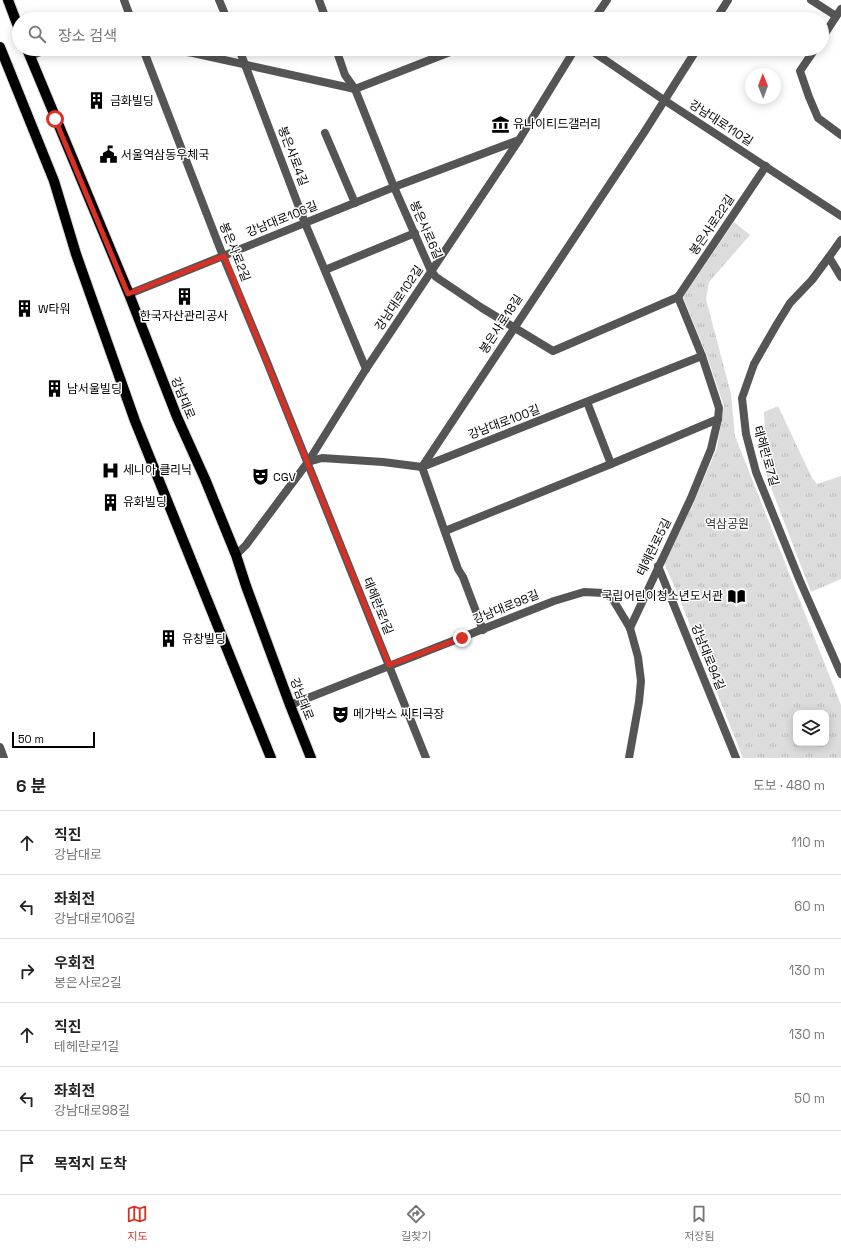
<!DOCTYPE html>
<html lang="ko">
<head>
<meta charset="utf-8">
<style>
  body { margin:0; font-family:"Space Grotesk","Noto Sans KR",sans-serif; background:#f2f2f2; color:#222 }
  .controls { position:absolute; right:12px; bottom:12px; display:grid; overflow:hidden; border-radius:8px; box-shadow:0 2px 10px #0003 }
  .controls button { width:36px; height:36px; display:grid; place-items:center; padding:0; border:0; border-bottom:1px solid #e0e0e0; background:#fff; color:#222; font:20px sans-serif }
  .compass { position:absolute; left:745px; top:68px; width:36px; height:36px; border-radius:50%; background:#fff; box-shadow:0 2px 10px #0003; rotate:359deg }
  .scale { position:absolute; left:12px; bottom:10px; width:83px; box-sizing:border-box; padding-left:4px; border:2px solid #000; border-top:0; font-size:11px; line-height:14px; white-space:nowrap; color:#000; -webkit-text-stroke:3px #fff; paint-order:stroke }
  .stop { position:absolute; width:12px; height:12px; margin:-9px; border:3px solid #d93025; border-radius:50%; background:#fff }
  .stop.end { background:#d93025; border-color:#fff; box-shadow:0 1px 4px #0008 }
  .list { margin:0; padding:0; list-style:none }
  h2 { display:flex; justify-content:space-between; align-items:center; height:52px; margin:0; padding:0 16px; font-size:17px }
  h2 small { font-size:13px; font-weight:400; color:#767676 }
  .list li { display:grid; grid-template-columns:26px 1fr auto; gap:12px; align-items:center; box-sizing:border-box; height:64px; padding:0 16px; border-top:1px solid #e0e0e0 }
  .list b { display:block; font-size:15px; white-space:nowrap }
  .list p { margin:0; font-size:13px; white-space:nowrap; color:#767676 }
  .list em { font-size:13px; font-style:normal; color:#767676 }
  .icon { flex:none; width:22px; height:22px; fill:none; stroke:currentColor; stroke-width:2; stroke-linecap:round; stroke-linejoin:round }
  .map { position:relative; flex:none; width:841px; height:758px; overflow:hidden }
  .search { position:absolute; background:#fff; box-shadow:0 2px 10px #0003; left:12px; right:12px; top:12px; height:44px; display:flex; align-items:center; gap:10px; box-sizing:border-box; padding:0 14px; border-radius:22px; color:#767676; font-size:15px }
  .sheet { height:436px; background:#fff }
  nav { display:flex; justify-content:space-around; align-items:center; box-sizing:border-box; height:56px; border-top:1px solid #e0e0e0; background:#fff; font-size:11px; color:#767676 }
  nav a { display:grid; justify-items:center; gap:2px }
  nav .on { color:#d93025 }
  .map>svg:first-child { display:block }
  .park { fill:url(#park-tufts); fill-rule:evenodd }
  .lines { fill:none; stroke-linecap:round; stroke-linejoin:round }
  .primary-casing { stroke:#dbdbdb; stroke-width:12 }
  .minor { stroke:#555; stroke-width:8 }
  .primary { stroke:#000; stroke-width:10 }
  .route { stroke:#d93025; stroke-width:5 }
  .labels { text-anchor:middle; stroke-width:3; stroke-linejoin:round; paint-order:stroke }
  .poi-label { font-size:12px; fill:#000; stroke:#fff; text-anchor:start }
  .street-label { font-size:12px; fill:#000; stroke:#fff }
  .park-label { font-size:12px; fill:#333; stroke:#fff }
</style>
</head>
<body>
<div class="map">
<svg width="841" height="758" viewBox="0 0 841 758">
  <defs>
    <pattern id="park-tufts" width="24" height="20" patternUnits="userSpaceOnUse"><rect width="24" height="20" fill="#dcdcdc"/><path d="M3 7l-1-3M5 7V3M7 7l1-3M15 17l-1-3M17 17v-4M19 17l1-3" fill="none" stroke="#bbb"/></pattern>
  </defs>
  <rect width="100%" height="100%" fill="#fff"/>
  <!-- park -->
  <g class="park">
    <path d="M 734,222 L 750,235 L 709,282 L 706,299 L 731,394 L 735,436 L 841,705 L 841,758 L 743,758 L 676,590 L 664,563 L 694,502 L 717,448 L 724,406 L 707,356 L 683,297 ZM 796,713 L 826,713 L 826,743 L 796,743 Z"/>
    <polygon points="778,406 812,478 817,484 841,476 841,579 811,592 767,477 764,412"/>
  </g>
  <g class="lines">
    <defs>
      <g id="primary">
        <polyline points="8,0 19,29"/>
        <polyline points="0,47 54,181 76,254 135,421 271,758"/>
        <polyline points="27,49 129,294 177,417 205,479 236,555 246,586 290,705 311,758"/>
      </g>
    </defs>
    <!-- primary casing -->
    <use href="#primary" class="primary-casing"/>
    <!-- minor -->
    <g class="minor">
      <polyline points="124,0 131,19"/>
      <polyline points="219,0 227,19"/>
      <polyline points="319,0 326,19"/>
      <polyline points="811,0 836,16"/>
      <polyline points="534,19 538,18 541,19"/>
      <polyline points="594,19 607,0"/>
      <polyline points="716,19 728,0"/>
      <polyline points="822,38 841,9"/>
      <polyline points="143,49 223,256 265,357 426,758"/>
      <polyline points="168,49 193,53 355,89 458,49"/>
      <polyline points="239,49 305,223 366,369"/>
      <polyline points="336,49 345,75 355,89 394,187 431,271 436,277 482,308 553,351 678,297"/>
      <polyline points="589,49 664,100 841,216"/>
      <polyline points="815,49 800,71 809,97 818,118 841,135"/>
      <polyline points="30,56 48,49"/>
      <polyline points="325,133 355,203"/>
      <polyline points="841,240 829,257 841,277"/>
      <polyline points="829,257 812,280 790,303 777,324 754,364 742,398 746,434 756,472 800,581 841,674"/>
      <polyline points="325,270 415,233"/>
      <polyline points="129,294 394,187 519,140"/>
      <polyline points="678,297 766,166"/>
      <polyline points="587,402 611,464"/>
      <polyline points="308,462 322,458 383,462 422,467 702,356"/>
      <polyline points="445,531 611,464 718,419"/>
      <polyline points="236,555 246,545 308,462 366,369 519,140 575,49"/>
      <polyline points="658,566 736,758"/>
      <polyline points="630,628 691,498 711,449 718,419 719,408 702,356 678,297"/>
      <polyline points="483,630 463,577 458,569 422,467 645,131 697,49"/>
      <polyline points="290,705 554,601 584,592 604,593 612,598 630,628 638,657 641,681 639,702 629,758"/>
      <polyline points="0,747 4,758"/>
    </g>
    <!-- primary -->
    <use href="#primary" class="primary"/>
  </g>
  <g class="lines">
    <!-- route -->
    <polyline class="route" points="55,119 128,294 224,256 389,665 462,638"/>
  </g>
  <!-- icons -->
  <defs>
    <symbol id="building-bare" viewBox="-9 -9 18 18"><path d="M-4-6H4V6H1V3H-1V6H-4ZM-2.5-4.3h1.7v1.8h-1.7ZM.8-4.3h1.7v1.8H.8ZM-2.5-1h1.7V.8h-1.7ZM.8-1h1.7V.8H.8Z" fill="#000" stroke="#fff" stroke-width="2.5" paint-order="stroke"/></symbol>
    <symbol id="museum-bare" viewBox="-9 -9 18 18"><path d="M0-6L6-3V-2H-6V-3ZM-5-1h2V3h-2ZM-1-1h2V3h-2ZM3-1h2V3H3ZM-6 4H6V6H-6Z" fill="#000" stroke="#fff" stroke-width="2.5" paint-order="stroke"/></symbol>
    <symbol id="civic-bare" viewBox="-9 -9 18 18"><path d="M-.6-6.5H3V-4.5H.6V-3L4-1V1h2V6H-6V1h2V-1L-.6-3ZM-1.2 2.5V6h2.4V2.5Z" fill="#000" stroke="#fff" stroke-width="2.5" paint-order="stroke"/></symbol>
    <symbol id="hospital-bare" viewBox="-9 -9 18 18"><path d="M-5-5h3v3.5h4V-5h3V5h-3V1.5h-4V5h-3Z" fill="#000" stroke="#fff" stroke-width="2.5" paint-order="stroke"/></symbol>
    <symbol id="theatre-bare" viewBox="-9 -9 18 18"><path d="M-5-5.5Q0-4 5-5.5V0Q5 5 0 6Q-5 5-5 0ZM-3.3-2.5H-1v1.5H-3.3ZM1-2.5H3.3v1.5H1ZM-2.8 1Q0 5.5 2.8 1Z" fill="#000" stroke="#fff" stroke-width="2.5" paint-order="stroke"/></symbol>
    <symbol id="library-bare" viewBox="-9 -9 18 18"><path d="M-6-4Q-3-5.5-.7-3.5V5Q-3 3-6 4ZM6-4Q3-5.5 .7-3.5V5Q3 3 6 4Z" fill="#000" stroke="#fff" stroke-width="2.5" paint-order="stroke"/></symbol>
  </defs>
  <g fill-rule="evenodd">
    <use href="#building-bare" x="84" y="88" width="25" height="25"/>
    <use href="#museum-bare" x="488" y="112" width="25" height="25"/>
    <use href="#civic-bare" x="96" y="142" width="25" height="25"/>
    <use href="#building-bare" x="172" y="284" width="25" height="25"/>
    <use href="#building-bare" x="12" y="296" width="25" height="25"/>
    <use href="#building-bare" x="42" y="376" width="25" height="25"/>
    <use href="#hospital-bare" x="98" y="458" width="25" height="25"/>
    <use href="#theatre-bare" x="248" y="464" width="25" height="25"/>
    <use href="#building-bare" x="98" y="490" width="25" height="25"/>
    <use href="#library-bare" x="724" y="584" width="25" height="25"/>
    <use href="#building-bare" x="156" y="626" width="25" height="25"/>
    <use href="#theatre-bare" x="328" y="702" width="25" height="25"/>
  </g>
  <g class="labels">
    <!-- poi labels -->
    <g class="poi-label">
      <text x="110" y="105">금화빌딩</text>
      <text x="513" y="128">유나이티드갤러리</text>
      <text x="121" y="159">서울역삼동우체국</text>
      <text x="38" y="313">W타워</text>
      <text x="184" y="320" text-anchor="middle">한국자산관리공사</text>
      <text x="67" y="393">남서울빌딩</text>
      <text x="123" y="474">세니아 클리닉</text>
      <text x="273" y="481">CGV</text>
      <text x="123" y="506">유화빌딩</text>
      <text x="723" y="600" text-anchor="end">국립어린이청소년도서관</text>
      <text x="182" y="643">유창빌딩</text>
      <text x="353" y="718">메가박스 씨티극장</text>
    </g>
    <!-- street labels -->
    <g class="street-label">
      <text transform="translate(721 123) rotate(33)" y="4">강남대로110길</text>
      <text transform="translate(293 156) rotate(69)" y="4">봉은사로4길</text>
      <text transform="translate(282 219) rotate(-22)" y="4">강남대로106길</text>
      <text transform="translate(712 225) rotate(-56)" y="4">봉은사로22길</text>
      <text transform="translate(426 230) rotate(66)" y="4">봉은사로6길</text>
      <text transform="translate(235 252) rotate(68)" y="4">봉은사로2길</text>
      <text transform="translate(399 298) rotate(-56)" y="4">강남대로102길</text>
      <text transform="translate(501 324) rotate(-57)" y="4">봉은사로18길</text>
      <text transform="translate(183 398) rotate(68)" y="4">강남대로</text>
      <text transform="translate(504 422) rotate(-21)" y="4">강남대로100길</text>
      <text transform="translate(766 456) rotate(74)" y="4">테헤란로7길</text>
      <text transform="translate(654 547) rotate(-64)" y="4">테헤란로5길</text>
      <text transform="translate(378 606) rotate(68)" y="4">테헤란로1길</text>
      <text transform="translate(506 607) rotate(-22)" y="4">강남대로98길</text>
      <text transform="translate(708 657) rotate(68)" y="4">강남대로94길</text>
      <text transform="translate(302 699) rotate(69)" y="4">강남대로</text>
    </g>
    <!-- park labels -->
    <g class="park-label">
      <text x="727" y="528">역삼공원</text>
    </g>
  </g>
</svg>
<div class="controls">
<button><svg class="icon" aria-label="layers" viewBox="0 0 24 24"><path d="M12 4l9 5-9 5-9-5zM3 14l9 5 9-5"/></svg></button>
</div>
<svg class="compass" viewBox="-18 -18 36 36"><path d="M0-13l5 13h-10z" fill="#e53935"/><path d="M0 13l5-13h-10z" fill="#767676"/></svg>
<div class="scale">50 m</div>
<div class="stop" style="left:55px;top:119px"></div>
<div class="stop end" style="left:462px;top:638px"></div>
<div class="search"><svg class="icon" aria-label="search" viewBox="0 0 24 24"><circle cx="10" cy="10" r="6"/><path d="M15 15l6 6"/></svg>장소 검색</div>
</div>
<section class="sheet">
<h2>6 분<small>도보 · 480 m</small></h2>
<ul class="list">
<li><svg class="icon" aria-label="ahead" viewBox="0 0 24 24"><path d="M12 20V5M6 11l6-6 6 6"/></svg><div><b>직진</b><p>강남대로</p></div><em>110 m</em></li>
<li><svg class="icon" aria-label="left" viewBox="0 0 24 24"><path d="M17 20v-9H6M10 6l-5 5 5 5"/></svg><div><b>좌회전</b><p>강남대로106길</p></div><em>60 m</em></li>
<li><svg class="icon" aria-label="right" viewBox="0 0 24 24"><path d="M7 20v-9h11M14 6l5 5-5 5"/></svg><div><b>우회전</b><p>봉은사로2길</p></div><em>130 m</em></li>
<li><svg class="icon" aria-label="ahead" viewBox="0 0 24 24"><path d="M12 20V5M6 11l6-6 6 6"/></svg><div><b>직진</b><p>테헤란로1길</p></div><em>130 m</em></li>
<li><svg class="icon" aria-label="left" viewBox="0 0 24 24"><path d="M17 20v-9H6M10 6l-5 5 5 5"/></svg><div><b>좌회전</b><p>강남대로98길</p></div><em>50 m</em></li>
<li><svg class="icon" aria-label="arrive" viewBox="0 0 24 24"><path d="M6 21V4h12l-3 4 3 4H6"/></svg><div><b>목적지 도착</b></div></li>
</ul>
</section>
<nav>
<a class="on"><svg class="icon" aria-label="map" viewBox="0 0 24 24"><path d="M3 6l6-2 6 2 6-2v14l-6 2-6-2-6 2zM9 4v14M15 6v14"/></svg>지도</a>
<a><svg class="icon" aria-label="directions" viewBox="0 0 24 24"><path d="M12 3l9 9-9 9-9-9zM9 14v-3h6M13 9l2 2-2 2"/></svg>길찾기</a>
<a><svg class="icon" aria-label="saved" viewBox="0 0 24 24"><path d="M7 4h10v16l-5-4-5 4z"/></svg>저장됨</a>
</nav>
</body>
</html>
